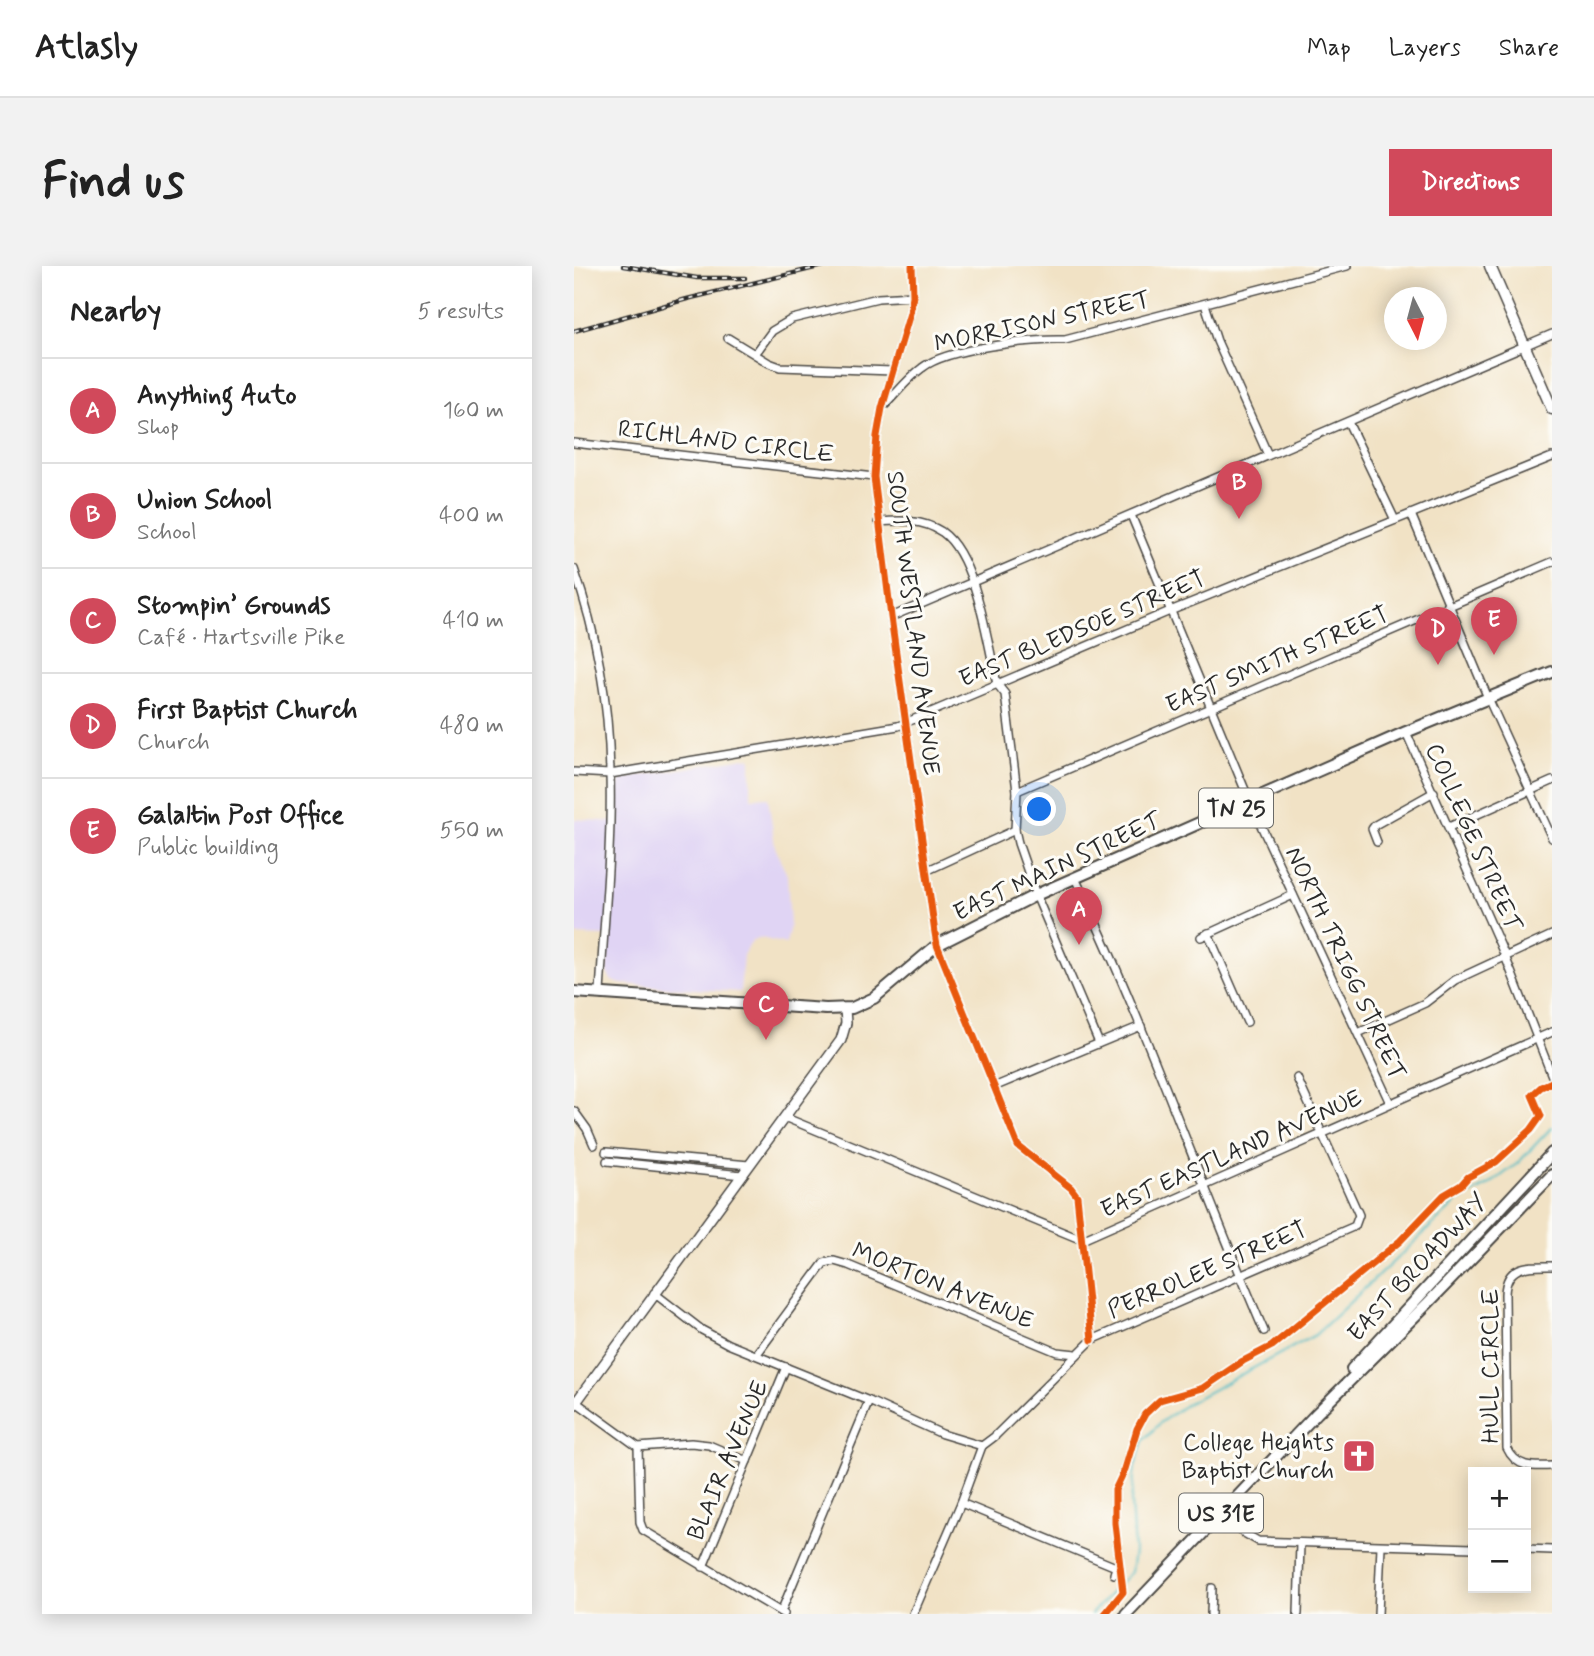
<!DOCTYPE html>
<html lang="en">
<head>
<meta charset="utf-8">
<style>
  body { margin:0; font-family:Mynerve,sans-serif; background:#f2f2f2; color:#222 }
  .controls { position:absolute; right:21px; bottom:21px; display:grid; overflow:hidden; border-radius:0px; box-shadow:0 4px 18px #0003 }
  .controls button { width:63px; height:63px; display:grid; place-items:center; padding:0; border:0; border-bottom:2px solid #e0e0e0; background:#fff; color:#222; font:35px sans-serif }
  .compass { position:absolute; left:810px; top:21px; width:63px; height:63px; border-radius:50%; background:#fff; box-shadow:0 4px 18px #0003; rotate:174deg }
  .you { position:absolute; left:466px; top:544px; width:24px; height:24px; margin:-18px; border:5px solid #fff; border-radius:50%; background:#1a73e8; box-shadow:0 0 0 10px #1a73e833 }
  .badge { display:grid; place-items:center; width:46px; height:46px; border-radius:50%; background:#d1495b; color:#fff; font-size:23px; font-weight:700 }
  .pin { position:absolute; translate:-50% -58px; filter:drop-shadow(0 2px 4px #0008) }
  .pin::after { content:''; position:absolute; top:37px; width:24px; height:21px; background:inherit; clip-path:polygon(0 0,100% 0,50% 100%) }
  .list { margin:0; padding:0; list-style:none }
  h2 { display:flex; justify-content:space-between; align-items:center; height:91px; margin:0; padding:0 28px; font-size:30px }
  h2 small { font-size:23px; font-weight:400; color:#767676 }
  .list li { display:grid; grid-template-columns:46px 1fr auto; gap:21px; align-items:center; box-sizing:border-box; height:105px; padding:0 28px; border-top:2px solid #e0e0e0 }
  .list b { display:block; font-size:26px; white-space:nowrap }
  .list p { margin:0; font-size:23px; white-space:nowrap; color:#767676 }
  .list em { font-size:23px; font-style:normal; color:#767676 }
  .map { position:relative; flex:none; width:978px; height:1348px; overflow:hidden; border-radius:0px }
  header { display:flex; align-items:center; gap:42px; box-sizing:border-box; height:98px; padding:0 35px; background:#fff; border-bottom:2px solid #e0e0e0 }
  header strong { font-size:33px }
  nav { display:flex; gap:38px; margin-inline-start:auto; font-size:24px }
  .intro { display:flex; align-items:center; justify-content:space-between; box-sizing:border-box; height:168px; padding:0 42px }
  h1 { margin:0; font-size:49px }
  .button { padding:18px 32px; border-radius:0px; background:#d1495b; color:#fff; font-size:24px; font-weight:700 }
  main { display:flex; gap:42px; padding:0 42px }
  aside { flex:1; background:#fff; border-radius:0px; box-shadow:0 4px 18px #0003 }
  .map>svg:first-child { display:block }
  .built { fill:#e0d4f4 }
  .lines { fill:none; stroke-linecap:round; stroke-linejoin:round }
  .stream { stroke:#4dbbc4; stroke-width:2 }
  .minor-casing { stroke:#494642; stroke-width:10 }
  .tertiary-casing { stroke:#494642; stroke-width:12 }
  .secondary-casing { stroke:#494642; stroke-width:13 }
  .primary-casing { stroke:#494642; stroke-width:14 }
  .minor { stroke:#fff; stroke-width:7 }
  .tertiary { stroke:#fff; stroke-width:9 }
  .secondary { stroke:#fff; stroke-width:10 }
  .primary { stroke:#fff; stroke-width:10 }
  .rail-casing { stroke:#2b2b2b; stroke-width:4.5 }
  .rail { stroke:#fdfcf7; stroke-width:2; stroke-dasharray:5; stroke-linecap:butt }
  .cycleway-casing { stroke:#fdfcf7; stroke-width:11 }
  .cycleway { stroke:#e8590c; stroke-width:7 }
  .labels { text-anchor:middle; stroke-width:6; stroke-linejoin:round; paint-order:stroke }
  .shield { fill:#fdfcf7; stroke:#6a6a68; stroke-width:2 }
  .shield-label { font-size:23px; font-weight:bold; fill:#2b2b2b }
  .street-label { font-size:24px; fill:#2b2b2b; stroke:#fdfcf7 }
  .poi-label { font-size:24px; fill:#2b2b2b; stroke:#fdfcf7; text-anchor:end }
</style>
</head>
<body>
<header>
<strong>Atlasly</strong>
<nav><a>Map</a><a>Layers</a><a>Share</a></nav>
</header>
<div class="intro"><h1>Find us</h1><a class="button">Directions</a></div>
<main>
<aside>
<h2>Nearby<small>5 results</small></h2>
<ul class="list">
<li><span class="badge">A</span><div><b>Anything Auto</b><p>Shop</p></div><em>160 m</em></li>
<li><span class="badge">B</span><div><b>Union School</b><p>School</p></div><em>400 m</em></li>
<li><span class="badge">C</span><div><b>Stompin’ Grounds</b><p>Café · Hartsville Pike</p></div><em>410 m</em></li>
<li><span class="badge">D</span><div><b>First Baptist Church</b><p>Church</p></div><em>480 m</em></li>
<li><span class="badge">E</span><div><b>Galaltin Post Office</b><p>Public building</p></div><em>550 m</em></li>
</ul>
</aside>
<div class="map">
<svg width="978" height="1348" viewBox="0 0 978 1348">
  <rect width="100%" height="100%" fill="#fdfcf7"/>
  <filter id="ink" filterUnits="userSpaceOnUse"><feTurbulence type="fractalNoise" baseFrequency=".0143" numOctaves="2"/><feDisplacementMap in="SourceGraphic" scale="14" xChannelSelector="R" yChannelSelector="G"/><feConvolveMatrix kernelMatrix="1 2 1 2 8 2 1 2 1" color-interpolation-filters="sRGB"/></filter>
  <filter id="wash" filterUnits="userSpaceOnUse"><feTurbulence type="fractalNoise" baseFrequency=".00686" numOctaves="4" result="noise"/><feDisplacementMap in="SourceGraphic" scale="28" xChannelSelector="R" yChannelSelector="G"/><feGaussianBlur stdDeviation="1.57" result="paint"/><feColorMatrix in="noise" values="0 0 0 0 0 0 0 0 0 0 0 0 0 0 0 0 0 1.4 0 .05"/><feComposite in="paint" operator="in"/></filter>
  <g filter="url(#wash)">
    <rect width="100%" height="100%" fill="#f1e2c5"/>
    <!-- built -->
    <polygon class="built" points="177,491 177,532 194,531 201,581 213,609 216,659 212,678 187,672 178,675 169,689 166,726 47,718 38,715 33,707 35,670 0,669 0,553 43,556 45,516 48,513"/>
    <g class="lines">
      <!-- stream -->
      <polyline class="stream" points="517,1348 557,1306 560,1286 557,1235 561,1201 569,1175 587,1156 614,1137 741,1069 884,935 915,919 944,897 978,861"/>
    </g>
  </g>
  <g filter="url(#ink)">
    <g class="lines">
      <defs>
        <g id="minor">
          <polyline points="338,0 339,30 336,47 308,142 303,170 300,211 317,351 361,667 363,679 444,880 497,922 503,930 518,1074"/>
          <polyline points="631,38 643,75 694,189"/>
          <polyline points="154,72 195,97 206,101 319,105"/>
          <polyline points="181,88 198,65 218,53 304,32 339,30"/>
          <path d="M 310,140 C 322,128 334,112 348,102 C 373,82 458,73 491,74 L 773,0"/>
          <polyline points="774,156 821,254"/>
          <polyline points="0,177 300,211"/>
          <polyline points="837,248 914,432 978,572"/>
          <polyline points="557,249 676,536 816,837"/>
          <path d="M 304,256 C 327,254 348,253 368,266 C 402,290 414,378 423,418 L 431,428 L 443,525 L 441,564 L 444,577 L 462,629 L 525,777"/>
          <path d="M 0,303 C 23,368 35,439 36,508 C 38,581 30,654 26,727"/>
          <polyline points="317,351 978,68"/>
          <polyline points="832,466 931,690 978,810"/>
          <polyline points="0,506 36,508 324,460 596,345 978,191"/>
          <polyline points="443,525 978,296"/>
          <polyline points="875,561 978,515"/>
          <polyline points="803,576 798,563 801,559 860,526"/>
          <polyline points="352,605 441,564"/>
          <path d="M 501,612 C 572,759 625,915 690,1065"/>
          <polyline points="634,667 673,756"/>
          <polyline points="627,671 719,629"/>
          <polyline points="784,767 851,737 881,714 978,669"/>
          <polyline points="422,820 567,760"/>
          <polyline points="0,845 13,863 20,879"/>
          <polyline points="210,851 508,974 978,766"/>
          <polyline points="32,886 175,899"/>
          <polyline points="33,895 168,909"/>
          <path d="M 978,1000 C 954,1000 932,998 931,1028 L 933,1182 C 942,1202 959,1201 978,1200"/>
          <polyline points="80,1027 128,1064 154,1078 295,1135 368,1168 408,1180"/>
          <polyline points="183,1088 250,997 260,995 274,999 483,1086 502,1088"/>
          <polyline points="2,1136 64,1181 66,1256 69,1264 210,1348"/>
          <polyline points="408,1180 420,1171 518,1074 781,960 785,949 723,812"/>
          <polyline points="64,1181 117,1177 135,1179 173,1195"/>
          <polyline points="387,1237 537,1299 542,1301 540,1308"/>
          <polyline points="651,1244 670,1267 684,1275 899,1282"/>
          <polyline points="952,1283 978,1284"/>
          <polyline points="129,1301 212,1101"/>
          <polyline points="207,1346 295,1135"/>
          <polyline points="339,1348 387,1237 408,1180"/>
          <polyline points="637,1348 638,1322"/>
          <polyline points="724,1348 726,1277"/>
          <polyline points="804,1348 807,1280"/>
        </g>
        <polyline id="tertiary" points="0,1139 267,774 272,757 271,743"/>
        <polyline id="secondary" points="916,0 978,143"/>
        <g id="primary">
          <polyline points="0,726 252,743 278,742 300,732 363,679 462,629 832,466 978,406"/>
          <polyline points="778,1103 978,887"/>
          <polyline points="552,1348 743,1147 854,1037 978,909"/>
        </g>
      </defs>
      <!-- minor casing -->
      <use href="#minor" class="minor-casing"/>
      <!-- tertiary casing -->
      <use href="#tertiary" class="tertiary-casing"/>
      <!-- secondary casing -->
      <use href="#secondary" class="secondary-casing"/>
      <!-- primary casing -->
      <use href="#primary" class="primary-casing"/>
      <!-- minor -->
      <use href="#minor" class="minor"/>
      <!-- tertiary -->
      <use href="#tertiary" class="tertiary"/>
      <!-- secondary -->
      <use href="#secondary" class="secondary"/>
      <!-- primary -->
      <use href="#primary" class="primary"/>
      <defs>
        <g id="rail">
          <polyline points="49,0 123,12 171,12"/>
          <polyline points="0,65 113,33 249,0"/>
        </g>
      </defs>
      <!-- rail casing -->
      <use href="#rail" class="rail-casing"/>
      <!-- rail -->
      <use href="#rail" class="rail"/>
      <defs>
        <g id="cycleway">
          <polyline points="338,0 339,30 336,47 308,142 303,170 300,211 317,351 361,667 363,679 444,880 497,922 503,930 518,1074"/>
          <polyline points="531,1348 549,1326 541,1257 541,1224 551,1203 563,1163 571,1148 586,1134 629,1122 669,1095 698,1080 826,975 870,929 887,919 894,911 922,896 957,864 967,850 958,829 967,821 978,816"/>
        </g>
      </defs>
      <!-- cycleway casing -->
      <use href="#cycleway" class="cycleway-casing"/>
      <!-- cycleway -->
      <use href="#cycleway" class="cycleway"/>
    </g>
  </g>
  <!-- icons -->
  <defs>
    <symbol id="church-square" viewBox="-11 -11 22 22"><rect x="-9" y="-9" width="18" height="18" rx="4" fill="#d1495b" stroke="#fdfcf7"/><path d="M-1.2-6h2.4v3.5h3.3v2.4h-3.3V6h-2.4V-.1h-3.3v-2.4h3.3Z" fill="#fff"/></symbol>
  </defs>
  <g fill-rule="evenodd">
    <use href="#church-square" x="766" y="1171" width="38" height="38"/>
  </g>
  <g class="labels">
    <!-- shield labels -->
    <g class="shield">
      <rect x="625" y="522.5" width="74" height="39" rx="5"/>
      <rect x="605" y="1227.5" width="84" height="39" rx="5"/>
    </g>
    <g class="shield-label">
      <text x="662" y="550">TN 25</text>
      <text x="647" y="1255">US 31E</text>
    </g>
    <!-- street labels -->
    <g class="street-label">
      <text transform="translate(468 55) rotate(-12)" y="8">MORRISON STREET</text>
      <text transform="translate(152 175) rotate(7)" y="8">RICHLAND CIRCLE</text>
      <text transform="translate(340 357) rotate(83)" y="8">SOUTH WESTLAND AVENUE</text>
      <text transform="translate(508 362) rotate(-23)" y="8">EAST BLEDSOE STREET</text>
      <text transform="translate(703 393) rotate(-23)" y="8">EAST SMITH STREET</text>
      <text transform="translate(900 571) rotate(66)" y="8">COLLEGE STREET</text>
      <text transform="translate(483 600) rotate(-25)" y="8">EAST MAIN STREET</text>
      <text transform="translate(772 697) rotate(65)" y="8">NORTH TRIGG STREET</text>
      <text transform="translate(657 887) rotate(-24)" y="8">EAST EASTLAND AVENUE</text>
      <text transform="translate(843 1001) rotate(-47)" y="8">EAST BROADWAY</text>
      <text transform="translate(633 1003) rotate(-23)" y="8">PERROLEE STREET</text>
      <text transform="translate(369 1019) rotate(22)" y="8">MORTON AVENUE</text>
      <text transform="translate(916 1100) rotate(-90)" y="8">HULL CIRCLE</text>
      <text transform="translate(153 1194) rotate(-67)" y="8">BLAIR AVENUE</text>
    </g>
    <!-- poi labels -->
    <g class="poi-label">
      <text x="760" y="1184">College Heights<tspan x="760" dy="28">Baptist Church</tspan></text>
    </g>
  </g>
</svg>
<div class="controls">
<button>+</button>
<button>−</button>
</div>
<svg class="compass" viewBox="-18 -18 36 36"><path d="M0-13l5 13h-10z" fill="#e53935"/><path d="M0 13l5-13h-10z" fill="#767676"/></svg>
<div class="you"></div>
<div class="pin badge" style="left:505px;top:679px">A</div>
<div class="pin badge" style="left:665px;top:253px">B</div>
<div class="pin badge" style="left:192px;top:774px">C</div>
<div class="pin badge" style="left:864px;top:399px">D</div>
<div class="pin badge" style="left:920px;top:389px">E</div>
</div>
</main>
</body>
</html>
